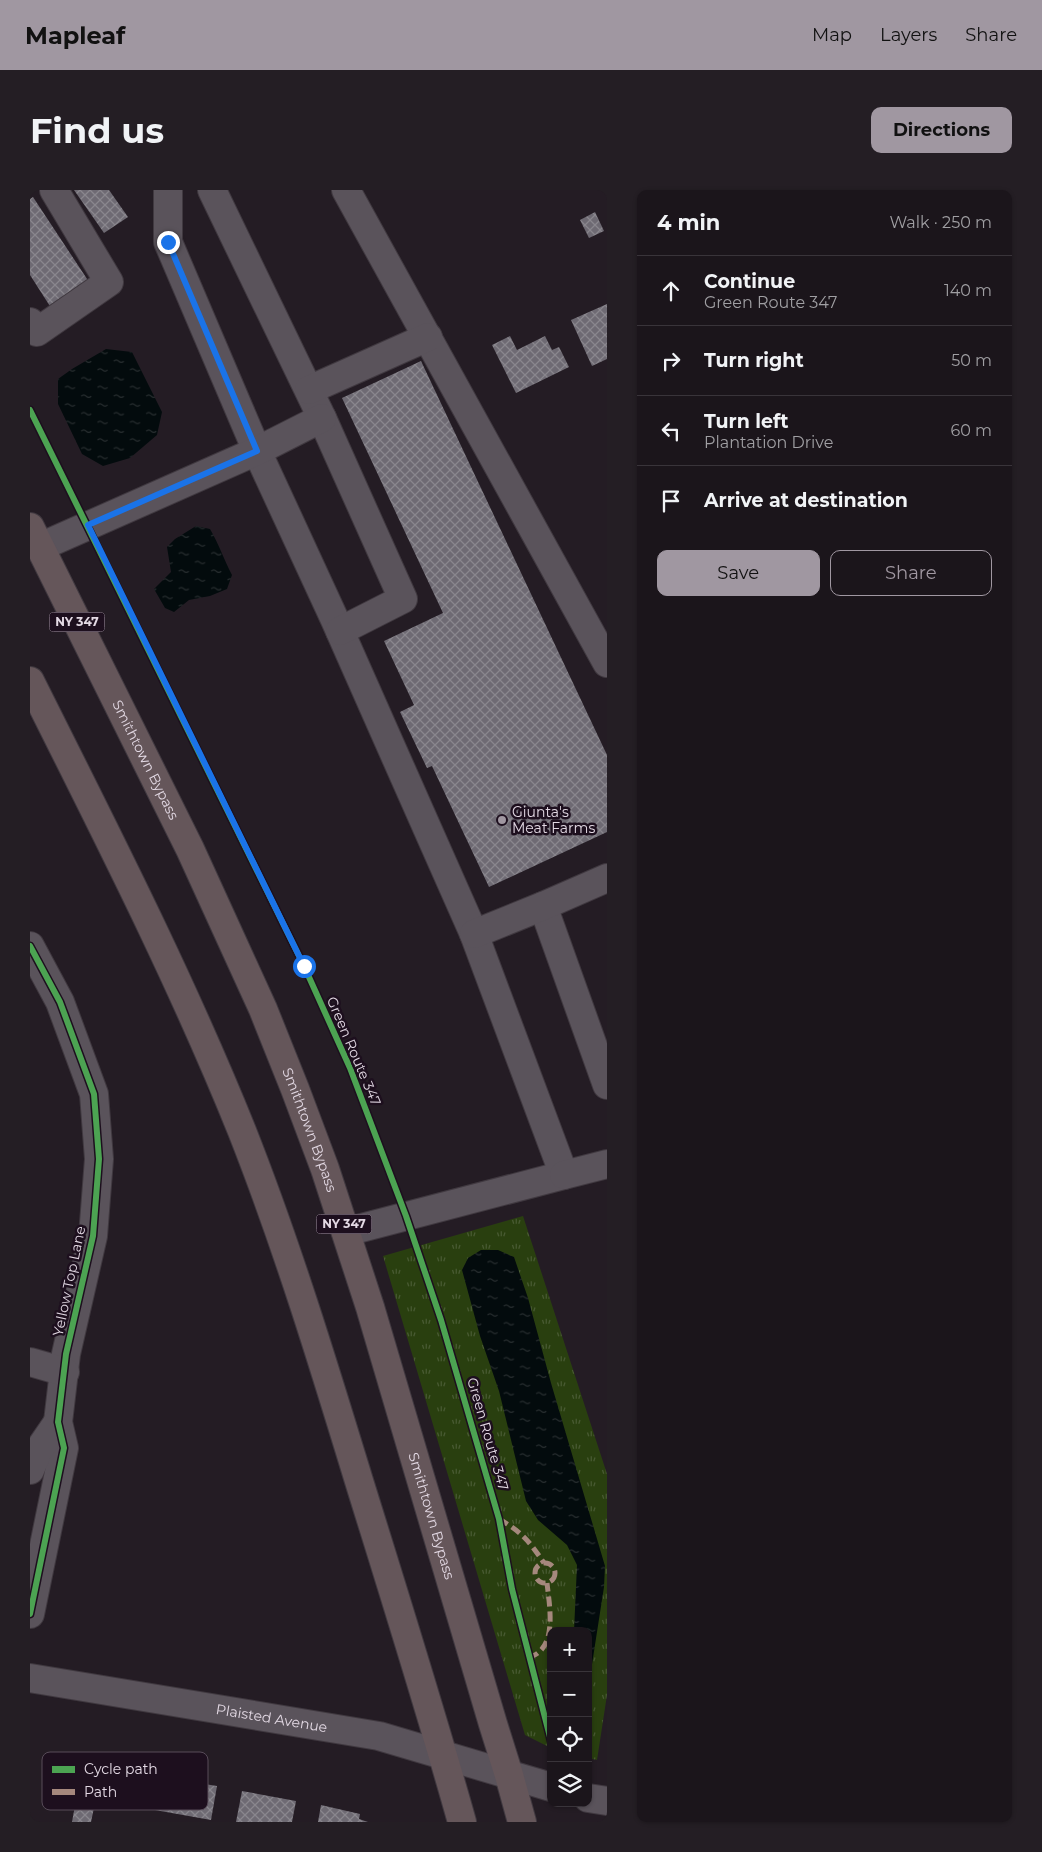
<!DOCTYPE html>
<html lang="en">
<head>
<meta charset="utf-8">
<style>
  body { margin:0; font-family:Montserrat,sans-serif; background:#241e24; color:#f1f3f6 }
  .controls { position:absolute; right:15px; bottom:15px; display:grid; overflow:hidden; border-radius:10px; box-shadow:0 1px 4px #0004 }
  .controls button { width:45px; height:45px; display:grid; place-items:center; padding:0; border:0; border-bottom:1px solid #39343a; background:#1b151b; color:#f1f3f6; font:25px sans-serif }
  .stop { position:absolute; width:15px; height:15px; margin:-11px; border:4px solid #1a73e8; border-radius:50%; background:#fff }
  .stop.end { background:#1a73e8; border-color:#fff; box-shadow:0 1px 5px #0008 }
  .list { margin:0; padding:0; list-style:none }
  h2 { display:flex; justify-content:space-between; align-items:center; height:65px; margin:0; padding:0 20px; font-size:21px }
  h2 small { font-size:16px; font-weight:400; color:#a09fa3 }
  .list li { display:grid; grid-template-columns:32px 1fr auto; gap:15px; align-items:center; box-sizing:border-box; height:70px; padding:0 20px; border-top:1px solid #39343a }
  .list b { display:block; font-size:19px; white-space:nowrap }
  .list p { margin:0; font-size:16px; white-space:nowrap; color:#a09fa3 }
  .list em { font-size:16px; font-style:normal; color:#a09fa3 }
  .actions { display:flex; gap:10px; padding:15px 20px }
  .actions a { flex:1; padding:11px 0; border:1px solid #a097a1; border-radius:10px; text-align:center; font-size:18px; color:#a097a1 }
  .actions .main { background:#a097a1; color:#111 }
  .icon { flex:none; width:28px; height:28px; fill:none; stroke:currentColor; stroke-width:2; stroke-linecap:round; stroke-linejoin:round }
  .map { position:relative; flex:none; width:577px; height:1632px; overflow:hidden; border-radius:10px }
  header { display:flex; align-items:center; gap:30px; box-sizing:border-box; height:70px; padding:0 25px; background:#a097a1; color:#111 }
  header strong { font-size:24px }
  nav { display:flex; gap:28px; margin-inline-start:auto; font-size:18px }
  .intro { display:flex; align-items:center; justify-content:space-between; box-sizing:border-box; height:120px; padding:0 30px }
  h1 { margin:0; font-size:35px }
  .button { padding:12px 22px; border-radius:10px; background:#a097a1; color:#111; font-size:18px; font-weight:700 }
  main { display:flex; gap:30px; padding:0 30px }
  aside { flex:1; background:#1b151b; border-radius:10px; box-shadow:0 1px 4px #0004 }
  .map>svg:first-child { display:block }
  .grass { fill:url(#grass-tufts) }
  .water { fill:url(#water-ripples) }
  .building { fill:url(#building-cross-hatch) }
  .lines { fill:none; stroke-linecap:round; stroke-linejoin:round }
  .minor-casing { stroke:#403940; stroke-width:30 }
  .highway-casing { stroke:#403940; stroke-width:30 }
  .minor { stroke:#5a535b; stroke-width:28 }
  .highway { stroke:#65565a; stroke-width:28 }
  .quiet { stroke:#a5887d; stroke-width:5; stroke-dasharray:10 5; stroke-linecap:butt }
  .cycleway-casing { stroke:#1d0f1e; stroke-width:9 }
  .cycleway { stroke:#4ca352; stroke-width:6 }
  .route { stroke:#1a73e8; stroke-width:6 }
  .poi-dot { fill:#a097a1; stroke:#1d0f1e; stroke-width:2 }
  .labels { text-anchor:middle; stroke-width:5; stroke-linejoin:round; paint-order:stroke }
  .shield { fill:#1d0f1e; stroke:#a89ca9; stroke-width:1 }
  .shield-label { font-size:12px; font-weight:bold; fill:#e3d9e4 }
  .street-label { font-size:14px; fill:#e3d9e4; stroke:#1d0f1e }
  .poi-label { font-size:14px; fill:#e3d9e4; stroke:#1d0f1e; text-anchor:start }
  .key { fill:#1d0f1e; stroke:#584c59; stroke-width:1 }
  .key-label { font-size:14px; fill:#e3d9e4 }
</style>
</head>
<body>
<header>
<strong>Mapleaf</strong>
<nav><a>Map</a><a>Layers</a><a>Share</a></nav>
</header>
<div class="intro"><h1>Find us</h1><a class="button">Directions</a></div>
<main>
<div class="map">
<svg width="577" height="1632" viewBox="0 0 577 1632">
  <defs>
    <pattern id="grass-tufts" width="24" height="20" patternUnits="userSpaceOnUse" patternTransform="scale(1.25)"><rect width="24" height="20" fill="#293f0f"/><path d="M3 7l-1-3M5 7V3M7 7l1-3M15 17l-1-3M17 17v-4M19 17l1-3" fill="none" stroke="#485a32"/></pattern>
    <pattern id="water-ripples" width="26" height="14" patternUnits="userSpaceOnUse" patternTransform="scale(1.25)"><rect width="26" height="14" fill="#030b0d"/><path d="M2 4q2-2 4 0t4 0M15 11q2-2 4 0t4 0" fill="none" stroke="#282e30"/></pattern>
    <pattern id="building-cross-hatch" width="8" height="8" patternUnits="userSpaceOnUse" patternTransform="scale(1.25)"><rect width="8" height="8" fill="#6e6a73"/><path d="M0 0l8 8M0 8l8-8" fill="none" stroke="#89868d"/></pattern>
  </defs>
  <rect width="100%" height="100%" fill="#241c24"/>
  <!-- grass -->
  <polygon class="grass" points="493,1026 577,1284 577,1505 567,1570 558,1568 558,1441 521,1441 521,1558 495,1545 353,1066"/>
  <!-- water -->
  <g class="water">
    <polygon points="76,159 102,162 132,222 127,245 100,268 73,276 52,264 28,214 28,189 42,179"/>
    <path d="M 166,336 L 180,339 C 189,354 194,370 202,385 L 197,399 L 180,406 L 159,410 L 144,422 L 135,418 L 124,399 L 141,382 L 137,357 L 145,349 Z"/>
    <polygon points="451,1060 468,1060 484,1067 498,1108 521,1193 575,1376 574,1397 558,1500 558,1441 544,1441 547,1375 537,1355 508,1330 496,1311 469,1201 450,1146 432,1080 438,1068"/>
  </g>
  <!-- building -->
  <g class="building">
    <polygon points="44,0 79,0 98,27 74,43"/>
    <polygon points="3,7 63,98 25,124 0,85 0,9"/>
    <polygon points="565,22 574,41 559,48 550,30"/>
    <polygon points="577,114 577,169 562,176 541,130"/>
    <polygon points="480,146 487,160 515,146 522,160 529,157 539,177 486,203 462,155"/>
    <polygon points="391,171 577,565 577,642 459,697 402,576 397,578 370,522 384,515 354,451 413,423 312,208"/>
    <polygon points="40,1574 63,1578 64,1574 87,1578 79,1616 65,1613 61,1632 42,1632 46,1610 33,1608"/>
    <polygon points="131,1587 187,1596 181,1630 125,1620"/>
    <polygon points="212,1601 266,1611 262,1632 206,1632"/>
    <polygon points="291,1615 330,1624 329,1629 338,1632 288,1632"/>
  </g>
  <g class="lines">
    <defs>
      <g id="minor">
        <polyline points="138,0 138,52 227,261 305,430 444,744 534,985 316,1042"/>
        <polyline points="182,0 292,228 373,409 310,441"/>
        <polyline points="316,0 577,473"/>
        <polyline points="0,132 7,142 79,92 24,0"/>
        <polyline points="279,200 398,147"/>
        <polyline points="10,357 227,261 292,228"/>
        <polyline points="513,716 577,895"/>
        <polyline points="444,744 513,716 577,688"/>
        <polyline points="0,756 30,812 64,904 69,969 63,1046 36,1164 28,1232 34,1258 0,1424"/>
        <polyline points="534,985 577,974"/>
        <polyline points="0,1172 35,1182"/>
        <polyline points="0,1280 8,1261 28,1232"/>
        <path id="s1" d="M 0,1488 L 349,1546 L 521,1597"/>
        <polyline points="558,1608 577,1611"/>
      </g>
      <g id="highway">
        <path id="s2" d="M 0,337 L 160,659 L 233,819 L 265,899 L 295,979 L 340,1117 L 463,1534 L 479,1585 L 492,1632"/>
        <path d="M 0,491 C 74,639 150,787 212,941 C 257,1055 293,1173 329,1291 C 364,1404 400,1518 432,1632"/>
      </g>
    </defs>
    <!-- minor casing -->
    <use href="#minor" class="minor-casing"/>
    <!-- highway casing -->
    <use href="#highway" class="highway-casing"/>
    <!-- minor -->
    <use href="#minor" class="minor"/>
    <!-- highway -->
    <use href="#highway" class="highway"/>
    <!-- quiet -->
    <g class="quiet">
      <path d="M 469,1329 C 493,1343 499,1351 514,1373"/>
      <circle cx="515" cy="1383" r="10"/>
      <path d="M 499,1468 C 502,1466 506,1465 509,1462 C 526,1448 519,1412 517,1393"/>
    </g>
    <defs>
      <g id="cycleway">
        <polyline points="0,220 274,776 320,878 376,1026 411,1130 469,1329 482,1399 521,1551"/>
        <polyline points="0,756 30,812 64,904 69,969 63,1046 36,1164 28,1232 34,1258 0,1424"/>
      </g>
    </defs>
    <!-- cycleway casing -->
    <use href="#cycleway" class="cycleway-casing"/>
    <!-- cycleway -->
    <use href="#cycleway" class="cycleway"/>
  </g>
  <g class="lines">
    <!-- route -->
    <polyline class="route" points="138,52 227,261 58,335 274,776"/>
  </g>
  <!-- markers -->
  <circle class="poi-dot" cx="472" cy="630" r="5"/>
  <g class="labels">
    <!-- shield labels -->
    <g class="shield">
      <rect x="19.5" y="422.5" width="55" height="19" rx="4"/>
      <rect x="286.5" y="1024.5" width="55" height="19" rx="4"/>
    </g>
    <g class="shield-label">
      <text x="47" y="436">NY 347</text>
      <text x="314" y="1038">NY 347</text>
    </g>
    <!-- street labels -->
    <g class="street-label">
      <text dy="5" stroke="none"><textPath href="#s2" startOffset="260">Smithtown Bypass</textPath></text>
      <text transform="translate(324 861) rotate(67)" y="5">Green Route 347</text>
      <text dy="5" stroke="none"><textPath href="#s2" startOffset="665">Smithtown Bypass</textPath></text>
      <text transform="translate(39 1091) rotate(-78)" y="5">Yellow Top Lane</text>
      <text transform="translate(458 1244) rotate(74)" y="5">Green Route 347</text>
      <text dy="5" stroke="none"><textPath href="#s2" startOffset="1070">Smithtown Bypass</textPath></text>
      <text dy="5" stroke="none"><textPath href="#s1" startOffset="245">Plaisted Avenue</textPath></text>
    </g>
    <!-- poi labels -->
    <g class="poi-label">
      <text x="482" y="627">Giunta's<tspan x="482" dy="16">Meat Farms</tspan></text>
    </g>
  </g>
  <!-- legend -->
  <rect x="12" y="1562" width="166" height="58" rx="8" class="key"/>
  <rect x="22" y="1576" width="23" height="7" fill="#4ca352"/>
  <rect x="22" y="1599" width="23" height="6" fill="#a5887d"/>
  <g class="key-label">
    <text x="54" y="1584">Cycle path</text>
    <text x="54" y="1607">Path</text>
  </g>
</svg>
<div class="controls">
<button>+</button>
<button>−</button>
<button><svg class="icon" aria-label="locate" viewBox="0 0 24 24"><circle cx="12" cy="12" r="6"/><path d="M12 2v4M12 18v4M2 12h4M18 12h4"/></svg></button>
<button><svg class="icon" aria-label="layers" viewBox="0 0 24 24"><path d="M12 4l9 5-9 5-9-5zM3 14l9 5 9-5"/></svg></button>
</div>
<div class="stop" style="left:274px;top:776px"></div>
<div class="stop end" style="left:138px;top:52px"></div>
</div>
<aside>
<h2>4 min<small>Walk · 250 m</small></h2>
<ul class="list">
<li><svg class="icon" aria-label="ahead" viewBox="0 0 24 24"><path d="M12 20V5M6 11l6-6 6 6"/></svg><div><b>Continue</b><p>Green Route 347</p></div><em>140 m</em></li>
<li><svg class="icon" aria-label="right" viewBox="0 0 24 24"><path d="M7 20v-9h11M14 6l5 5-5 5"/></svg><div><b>Turn right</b></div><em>50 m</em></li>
<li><svg class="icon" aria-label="left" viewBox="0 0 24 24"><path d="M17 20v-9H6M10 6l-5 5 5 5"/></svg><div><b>Turn left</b><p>Plantation Drive</p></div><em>60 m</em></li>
<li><svg class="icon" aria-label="arrive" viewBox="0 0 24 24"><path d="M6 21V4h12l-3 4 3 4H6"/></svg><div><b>Arrive at destination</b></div></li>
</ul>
<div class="actions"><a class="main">Save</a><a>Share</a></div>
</aside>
</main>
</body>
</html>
